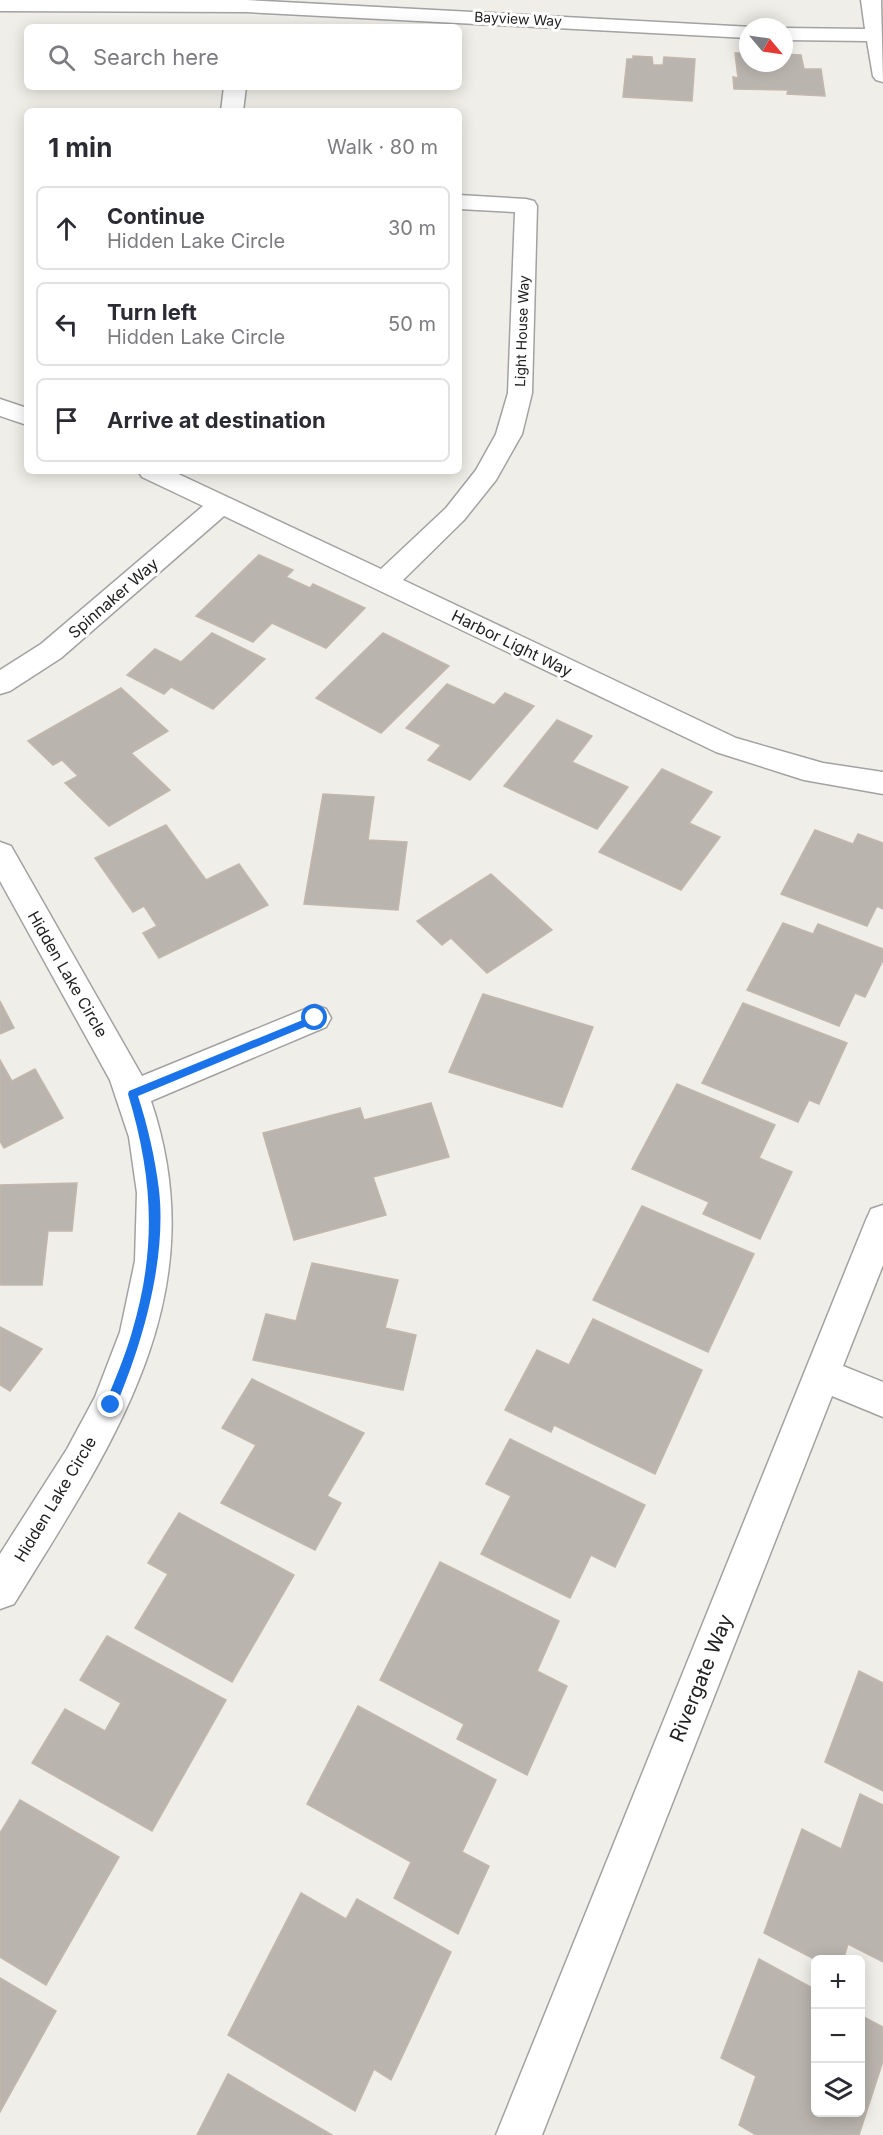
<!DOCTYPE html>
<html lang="en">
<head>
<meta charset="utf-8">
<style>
  body { margin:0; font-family:Inter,sans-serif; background:#f2f2f3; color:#2b2b33 }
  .controls { position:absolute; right:18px; bottom:18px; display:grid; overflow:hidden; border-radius:9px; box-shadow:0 3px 15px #0003 }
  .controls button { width:54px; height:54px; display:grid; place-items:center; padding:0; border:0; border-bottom:2px solid #e1e1e2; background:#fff; color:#2b2b33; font:30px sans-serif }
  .compass { position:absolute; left:739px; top:18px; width:54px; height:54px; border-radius:50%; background:#fff; box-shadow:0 3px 15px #0003; rotate:119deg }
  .stop { position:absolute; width:18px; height:18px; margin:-14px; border:4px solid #1a73e8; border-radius:50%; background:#fff }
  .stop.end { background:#1a73e8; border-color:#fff; box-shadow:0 2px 6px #0008 }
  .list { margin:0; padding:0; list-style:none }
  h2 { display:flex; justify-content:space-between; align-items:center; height:78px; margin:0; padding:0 24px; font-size:26px }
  h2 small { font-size:20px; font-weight:400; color:#7c7c81 }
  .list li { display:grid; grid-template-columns:39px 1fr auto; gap:18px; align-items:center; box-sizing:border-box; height:84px; margin:0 12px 12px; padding:0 12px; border:2px solid #e1e1e2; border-radius:9px }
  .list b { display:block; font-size:22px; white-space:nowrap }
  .list p { margin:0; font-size:20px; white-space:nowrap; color:#7c7c81 }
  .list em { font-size:20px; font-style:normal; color:#7c7c81 }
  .icon { flex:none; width:33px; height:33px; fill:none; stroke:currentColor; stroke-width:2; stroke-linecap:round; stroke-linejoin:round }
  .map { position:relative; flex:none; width:883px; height:2135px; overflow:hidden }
  .search { position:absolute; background:#fff; box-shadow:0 3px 15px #0003; left:24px; top:24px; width:438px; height:66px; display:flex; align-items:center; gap:15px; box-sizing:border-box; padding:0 21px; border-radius:9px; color:#7c7c81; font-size:22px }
  .panel { position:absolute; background:#fff; box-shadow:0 3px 15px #0003; left:24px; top:108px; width:438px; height:366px; border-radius:9px }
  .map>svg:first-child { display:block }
  .building { fill:#bab4ae; stroke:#c1b7ac; stroke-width:1.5 }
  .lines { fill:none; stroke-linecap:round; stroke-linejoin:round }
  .minor-casing { stroke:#a2a2a2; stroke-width:3 }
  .minor { fill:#fff; fill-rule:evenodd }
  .route { fill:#1a73e8 }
  .labels { text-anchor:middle; stroke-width:6; stroke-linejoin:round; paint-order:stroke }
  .far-street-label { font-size:14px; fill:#212121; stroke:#fff }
  .street-label { font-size:16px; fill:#212121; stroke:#fff }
  .near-street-label { font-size:20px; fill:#212121; stroke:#fff }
</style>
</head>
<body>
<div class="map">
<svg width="883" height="2135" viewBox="0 0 883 2135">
  <rect width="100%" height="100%" fill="#f0eee8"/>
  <!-- building -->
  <g class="building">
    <polygon points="735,53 748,53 748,63 784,63 784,54 801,55 804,69 821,69 825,96 787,94 788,90 734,89 733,77 738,78"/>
    <polygon points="633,56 652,57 653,65 663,65 664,57 695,59 692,101 623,97 627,59 633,59"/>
    <polygon points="259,555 293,570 286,577 310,588 313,584 365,608 326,648 272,623 253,642 196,616"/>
    <polygon points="212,633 265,659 213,709 171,687 164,694 127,675 155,649 181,662"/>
    <polygon points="383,633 449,666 381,733 316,698"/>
    <polygon points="447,684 494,705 505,693 534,706 470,780 428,760 441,745 406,728"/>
    <polygon points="121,688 168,731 131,753 170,790 109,826 65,783 78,776 62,760 53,765 28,741"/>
    <polygon points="557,720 592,736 572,762 628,787 597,829 504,786"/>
    <polygon points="662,769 712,792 689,823 720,837 681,890 599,852"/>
    <polygon points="323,794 374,797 368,840 407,842 398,910 304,904"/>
    <polygon points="166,825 206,880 239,864 268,905 159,958 143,933 157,926 144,906 133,912 95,858"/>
    <polygon points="815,830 853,844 858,834 883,843 883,909 877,906 867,926 781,894"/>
    <polygon points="491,874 552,930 487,973 451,938 442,945 417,921"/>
    <polygon points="783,923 813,934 818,924 883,949 883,960 865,997 855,993 839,1026 747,990"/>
    <polygon points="483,994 593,1027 562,1107 449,1072"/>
    <polygon points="0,1001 14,1028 0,1034"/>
    <polygon points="743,1003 847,1043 819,1104 809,1100 798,1122 702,1083"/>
    <polygon points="0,1060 12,1081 35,1069 63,1118 4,1148 0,1141"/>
    <polygon points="677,1084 775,1125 759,1158 792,1172 760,1239 703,1214 709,1202 632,1169"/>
    <polygon points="431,1103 449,1157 373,1177 386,1215 294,1240 263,1133 360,1108 364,1120"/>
    <polygon points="77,1183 72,1231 48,1231 42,1285 0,1285 0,1185"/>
    <polygon points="642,1206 754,1254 708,1352 593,1300"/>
    <polygon points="312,1263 398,1280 385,1328 416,1335 403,1390 253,1360 266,1314 296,1321"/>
    <polygon points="593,1319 702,1370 655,1474 554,1425 551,1432 505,1410 537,1350 569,1365"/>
    <polygon points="0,1327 42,1349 10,1391 0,1385"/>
    <polygon points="252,1379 364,1433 327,1496 341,1503 315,1550 221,1503 256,1445 222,1428"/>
    <polygon points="510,1439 645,1505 615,1567 591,1555 570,1598 481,1554 511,1496 486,1484"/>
    <polygon points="179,1513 294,1575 232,1682 135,1628 168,1574 148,1563"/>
    <polygon points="440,1562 559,1621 537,1671 567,1686 527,1775 457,1739 464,1724 380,1680"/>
    <polygon points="107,1636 226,1700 152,1831 32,1763 65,1709 105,1731 121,1703 80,1680"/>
    <polygon points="859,1671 883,1683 883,1791 825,1762"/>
    <polygon points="358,1706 496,1780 462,1852 489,1866 458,1934 394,1898 411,1862 307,1804"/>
    <polygon points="860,1794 883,1805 883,1962 848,1944 843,1960 816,1960 764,1933 802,1829 841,1849"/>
    <polygon points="20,1800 119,1857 46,1985 0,1957 0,1833"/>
    <polygon points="301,1893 346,1919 357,1899 451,1952 391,2080 374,2069 355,2111 228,2035"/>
    <polygon points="759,1959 816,1990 816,2112 860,2112 860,2015 883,2027 883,2061 859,2135 756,2135 739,2125 756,2076 721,2058"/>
    <polygon points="0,1978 56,2011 0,2112"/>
    <polygon points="228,2074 332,2135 197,2135"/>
  </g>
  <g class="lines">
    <defs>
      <g id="minor">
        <polygon points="0,0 246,0 752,27 748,27 748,38 246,12 0,11"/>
        <polygon points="861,0 881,0 883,82 876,80 873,76 867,41 784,40 784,28 865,29"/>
        <polygon points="224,87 246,87 243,111 221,111"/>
        <polygon points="459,195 526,199 534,201 537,206 532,393 522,434 496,480 464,520 403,580 736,738 823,763 883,772 883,794 804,780 716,752 224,516 61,658 10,691 0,694 0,670 41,644 203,506 142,477 138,471 172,471 381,569 446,508 476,470 496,434 508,393 515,212 459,209"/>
        <polygon points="0,399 27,408 27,425 0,416"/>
        <path d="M 0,842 L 11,846 L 142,1076 L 315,1005 L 326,1009 L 331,1018 L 326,1027 L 151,1101 C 217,1297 112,1445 14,1604 L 0,1609 L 0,1554 L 67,1449 L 95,1397 L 120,1332 L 135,1261 L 137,1193 L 129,1137 L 110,1080 L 0,881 Z"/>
        <polygon points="883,1205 883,1265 843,1366 883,1382 883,1417 832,1396 542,2135 496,2135 866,1220 871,1209"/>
      </g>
    </defs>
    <!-- minor casing -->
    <use href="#minor" class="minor-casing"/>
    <!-- minor -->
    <use href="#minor" class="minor"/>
  </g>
  <!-- route -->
  <path class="route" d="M 315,1015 L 319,1016 L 319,1021 L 138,1096 C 148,1127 155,1158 159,1190 C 167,1259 142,1346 115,1408 L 107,1408 L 105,1405 C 114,1381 125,1357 132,1332 C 157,1248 153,1177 128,1094 L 129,1091 Z"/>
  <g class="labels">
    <!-- far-street labels -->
    <g class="far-street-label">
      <text transform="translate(518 19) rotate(3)" y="5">Bayview Way</text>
      <text transform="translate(522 331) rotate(-88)" y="5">Light House Way</text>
    </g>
    <!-- street labels -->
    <g class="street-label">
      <text transform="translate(113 598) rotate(-41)" y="6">Spinnaker Way</text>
      <text transform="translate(512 643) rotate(26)" y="6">Harbor Light Way</text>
      <text transform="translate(68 974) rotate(60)" y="6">Hidden Lake Circle</text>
      <text transform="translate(55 1499) rotate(-59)" y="6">Hidden Lake Circle</text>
    </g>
    <!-- near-street labels -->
    <g class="near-street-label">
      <text transform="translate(701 1678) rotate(-68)" y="7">Rivergate Way</text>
    </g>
  </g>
</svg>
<div class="controls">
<button>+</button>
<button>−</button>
<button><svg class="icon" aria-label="layers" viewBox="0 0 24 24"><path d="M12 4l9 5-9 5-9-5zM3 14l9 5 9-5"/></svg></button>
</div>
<svg class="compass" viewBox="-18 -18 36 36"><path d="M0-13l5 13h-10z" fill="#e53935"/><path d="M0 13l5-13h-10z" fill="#7c7c81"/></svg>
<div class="stop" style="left:315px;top:1018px"></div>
<div class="stop end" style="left:111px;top:1405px"></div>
<div class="search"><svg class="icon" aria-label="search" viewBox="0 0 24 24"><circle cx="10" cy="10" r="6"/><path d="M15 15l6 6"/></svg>Search here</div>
<section class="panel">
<h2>1 min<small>Walk · 80 m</small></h2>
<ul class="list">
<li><svg class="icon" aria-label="ahead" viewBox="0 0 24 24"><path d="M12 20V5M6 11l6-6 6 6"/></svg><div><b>Continue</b><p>Hidden Lake Circle</p></div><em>30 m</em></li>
<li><svg class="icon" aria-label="left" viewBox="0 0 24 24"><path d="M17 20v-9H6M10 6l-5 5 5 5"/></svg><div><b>Turn left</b><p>Hidden Lake Circle</p></div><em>50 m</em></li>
<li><svg class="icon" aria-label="arrive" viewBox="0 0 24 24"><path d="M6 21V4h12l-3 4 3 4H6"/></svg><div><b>Arrive at destination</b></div></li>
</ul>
</section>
</div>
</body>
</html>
